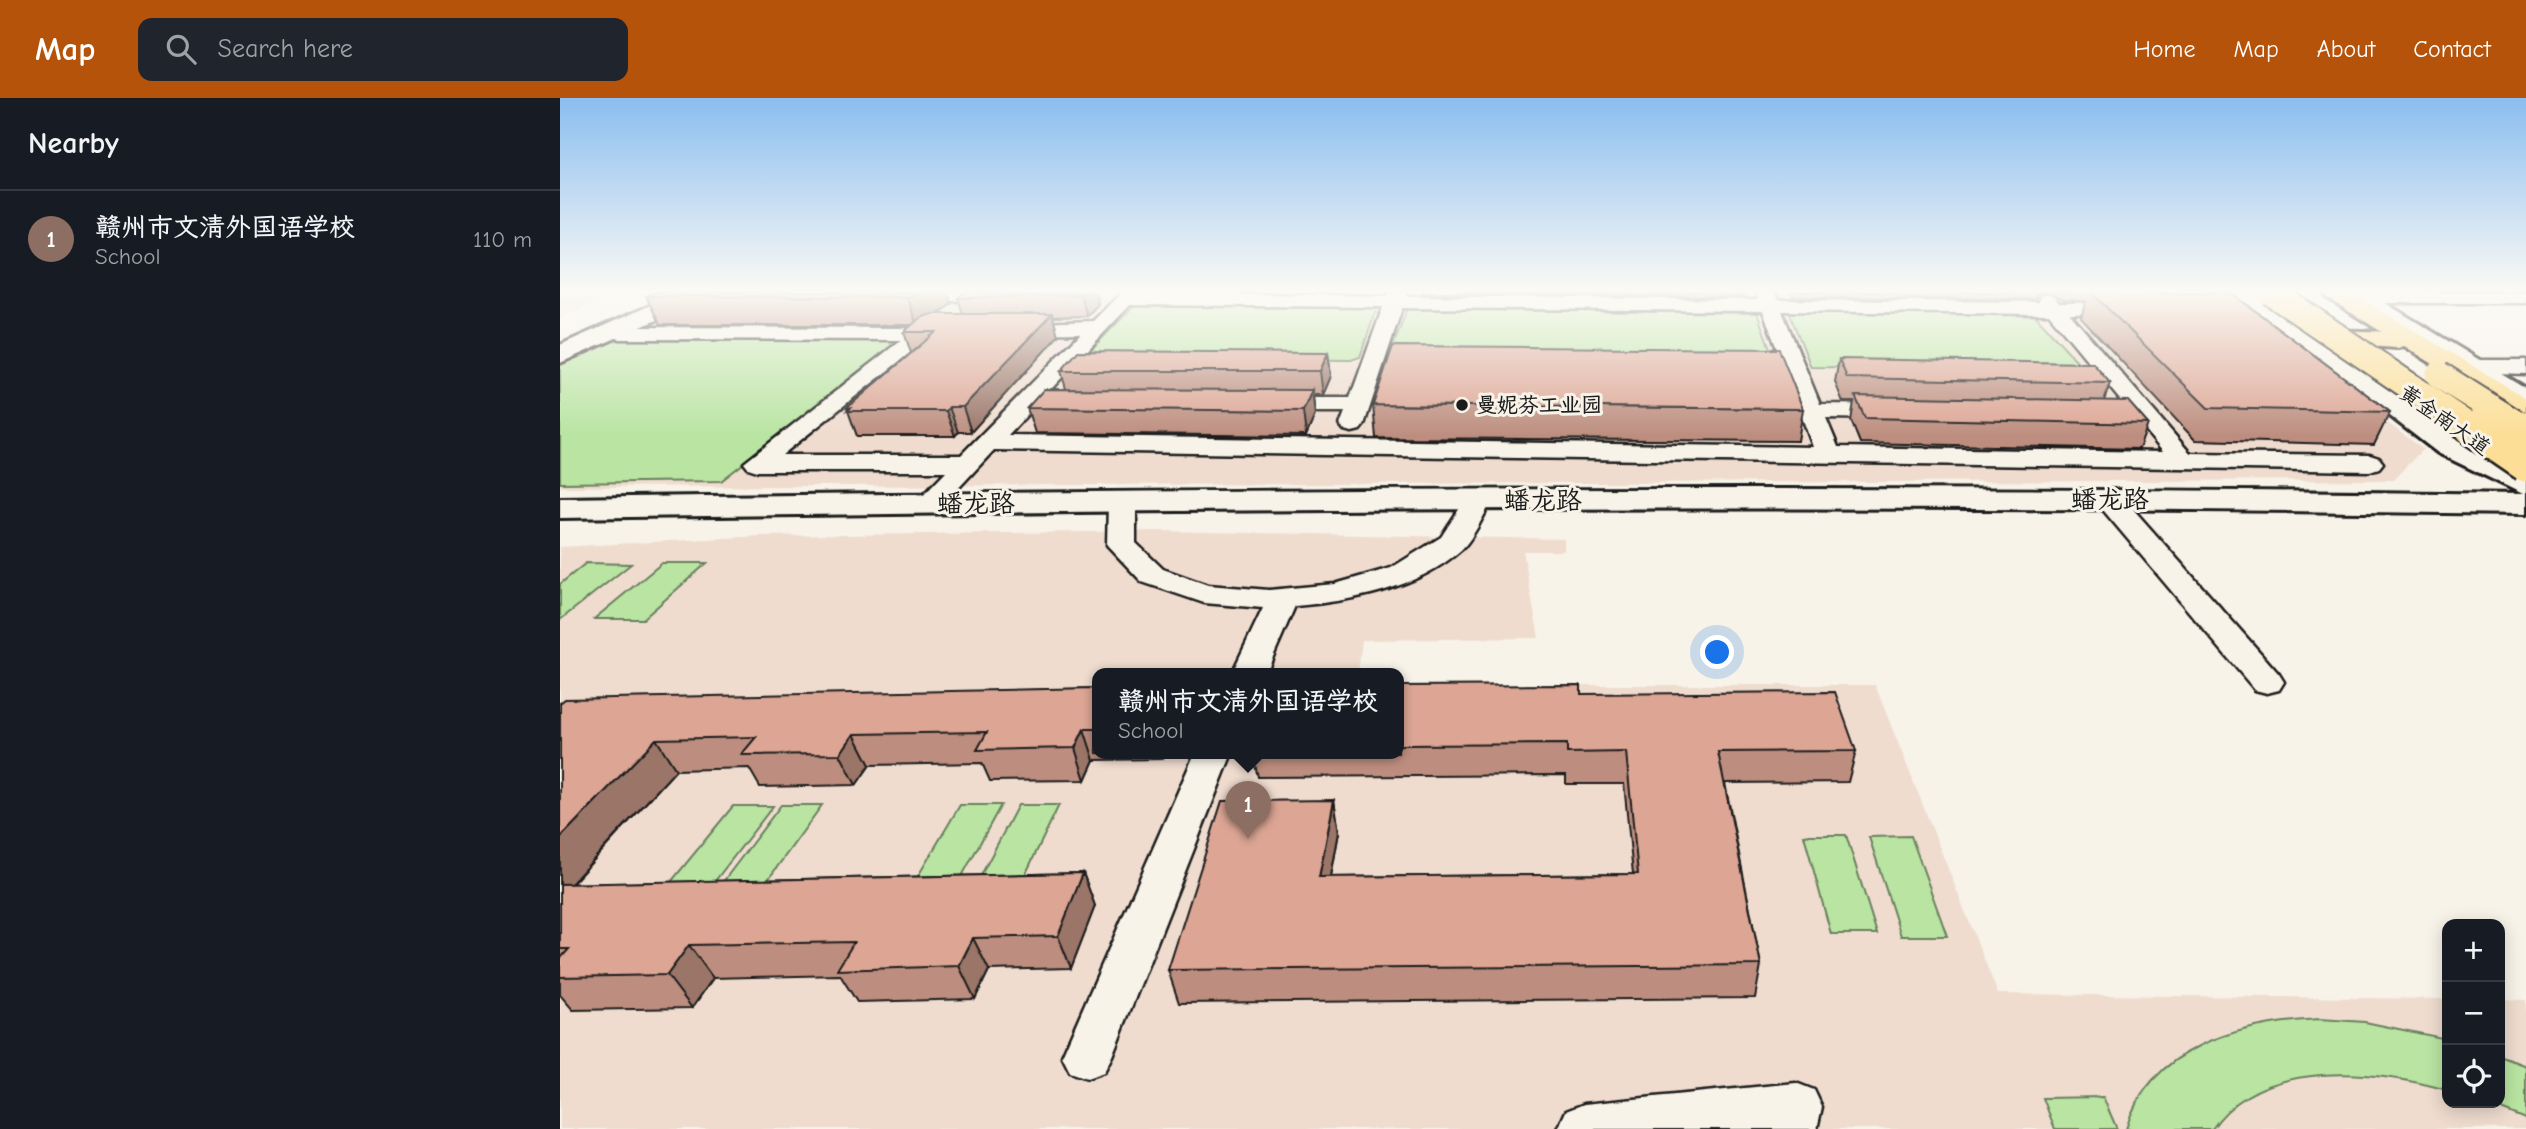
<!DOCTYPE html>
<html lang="en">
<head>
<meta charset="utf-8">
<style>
  body { margin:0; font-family:"Comic Neue","LXGW WenKai TC",sans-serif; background:#20242c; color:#f1f3f6 }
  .controls { position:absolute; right:21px; bottom:21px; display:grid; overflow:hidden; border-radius:14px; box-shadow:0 4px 18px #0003 }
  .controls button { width:63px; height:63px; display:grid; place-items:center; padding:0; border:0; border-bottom:2px solid #363941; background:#171b24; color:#f1f3f6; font:35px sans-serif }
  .you { position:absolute; left:1158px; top:555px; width:24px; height:24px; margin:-18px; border:5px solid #fff; border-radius:50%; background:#1a73e8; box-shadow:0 0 0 10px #1a73e833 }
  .badge { display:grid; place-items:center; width:46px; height:46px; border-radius:50%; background:#b45309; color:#fff; font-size:23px; font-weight:700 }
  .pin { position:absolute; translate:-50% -58px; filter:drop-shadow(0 2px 4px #0008) }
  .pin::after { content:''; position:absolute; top:37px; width:24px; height:21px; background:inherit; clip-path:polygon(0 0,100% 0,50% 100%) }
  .popup { position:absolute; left:532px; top:570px; width:312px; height:91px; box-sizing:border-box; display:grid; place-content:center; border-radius:14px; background:#171b24; filter:drop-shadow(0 2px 5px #0005); font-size:23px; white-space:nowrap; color:#9ea1a6 }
  .popup b { font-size:26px; color:#f1f3f6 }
  .popup::after { content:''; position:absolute; left:50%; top:100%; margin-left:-14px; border:14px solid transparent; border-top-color:#171b24 }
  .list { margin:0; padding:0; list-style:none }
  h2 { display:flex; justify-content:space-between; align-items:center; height:91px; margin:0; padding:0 28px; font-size:30px }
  h2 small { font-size:23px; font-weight:400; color:#9ea1a6 }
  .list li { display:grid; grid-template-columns:46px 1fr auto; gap:21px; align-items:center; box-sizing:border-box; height:98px; padding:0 28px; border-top:2px solid #363941 }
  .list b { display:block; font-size:26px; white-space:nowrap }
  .list p { margin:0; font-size:23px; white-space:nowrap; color:#9ea1a6 }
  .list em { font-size:23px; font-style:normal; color:#9ea1a6 }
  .icon { flex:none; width:38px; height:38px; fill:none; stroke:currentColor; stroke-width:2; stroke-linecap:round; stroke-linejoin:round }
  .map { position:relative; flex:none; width:1966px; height:1031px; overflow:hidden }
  header { display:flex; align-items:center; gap:42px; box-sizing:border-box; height:98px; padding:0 35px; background:#b45309; color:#fff }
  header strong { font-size:33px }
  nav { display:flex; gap:38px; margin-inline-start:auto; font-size:24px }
  .search { width:490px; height:63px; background:#20242c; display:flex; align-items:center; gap:18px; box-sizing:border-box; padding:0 24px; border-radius:14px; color:#9ea1a6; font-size:26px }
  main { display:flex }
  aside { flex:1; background:#171b24 }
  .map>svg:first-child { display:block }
  .built { fill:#efdccf }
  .green { fill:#b9e4a2; stroke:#6a805f; stroke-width:2 }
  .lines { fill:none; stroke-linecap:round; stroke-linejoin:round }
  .minor-casing { stroke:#1c1c1c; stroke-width:5 }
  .tertiary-casing { stroke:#1c1c1c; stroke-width:6 }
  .secondary-casing { stroke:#1c1c1c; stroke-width:6 }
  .primary-casing { stroke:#1c1c1c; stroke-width:6 }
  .trunk-casing { stroke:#1c1c1c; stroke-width:6 }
  .minor { fill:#f7f3e8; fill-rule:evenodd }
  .tertiary { fill:#f7f3e8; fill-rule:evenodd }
  .secondary { fill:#f7f3e8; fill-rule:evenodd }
  .primary { fill:#fcde96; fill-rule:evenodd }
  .trunk { fill:#fcde96; fill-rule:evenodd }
  .trunk-bridge-far1-casing { stroke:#1c1c1c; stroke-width:30; stroke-linecap:butt }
  .trunk-bridge-casing { stroke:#1c1c1c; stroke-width:38; stroke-linecap:butt }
  .trunk-bridge-far1 { stroke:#fcde96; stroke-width:26 }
  .trunk-bridge { stroke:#fcde96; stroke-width:33 }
  .wall { fill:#bd8e7f; stroke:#1c1c1c; stroke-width:2 }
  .shaded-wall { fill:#9a7468; stroke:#1c1c1c; stroke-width:2 }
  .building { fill:#dca594; stroke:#1c1c1c; stroke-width:2 }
  .poi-dot { fill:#1c1c1c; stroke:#f7f3e8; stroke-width:2.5 }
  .labels { text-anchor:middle; stroke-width:6; stroke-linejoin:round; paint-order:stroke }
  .far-poi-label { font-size:21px; font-weight:bold; fill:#1c1c1c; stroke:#f7f3e8; text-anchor:start }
  .far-street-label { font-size:21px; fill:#1c1c1c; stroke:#f7f3e8 }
  .street-label { font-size:26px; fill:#1c1c1c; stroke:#f7f3e8 }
</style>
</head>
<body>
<header>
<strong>Map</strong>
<div class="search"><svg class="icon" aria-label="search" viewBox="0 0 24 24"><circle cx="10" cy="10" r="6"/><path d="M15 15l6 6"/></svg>Search here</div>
<nav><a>Home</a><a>Map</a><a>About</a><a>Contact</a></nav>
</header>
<main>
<aside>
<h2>Nearby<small></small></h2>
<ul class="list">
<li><span class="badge" style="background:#8d6e63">1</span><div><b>赣州市文清外国语学校</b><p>School</p></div><em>110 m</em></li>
</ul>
</aside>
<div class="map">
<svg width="1966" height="1031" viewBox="0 0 1966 1031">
  <rect width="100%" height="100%" fill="#f7f3e8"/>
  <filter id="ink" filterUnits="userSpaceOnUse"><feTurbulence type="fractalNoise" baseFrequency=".0143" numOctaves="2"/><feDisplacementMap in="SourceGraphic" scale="14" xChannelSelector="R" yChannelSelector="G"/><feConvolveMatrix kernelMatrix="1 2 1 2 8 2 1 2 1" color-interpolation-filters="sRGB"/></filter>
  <g filter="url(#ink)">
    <!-- built -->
    <g class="built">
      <polygon points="0,194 63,194 0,220"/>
      <polygon points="145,194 1650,194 1863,351 1833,382 0,389 0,263"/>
      <polygon points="597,433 1004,441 1004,453 963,453 979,540 802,542 798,575 538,575 538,655 838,655 839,587 1315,587 1438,896 1887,901 1887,1005 1940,1005 1940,901 1966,902 1966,1031 0,1031 0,449 201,438"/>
    </g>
    <!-- green -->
    <g class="green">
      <polygon points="575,207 817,209 800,259 791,262 530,260 526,257"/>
      <polygon points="847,211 1197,215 1216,267 828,262"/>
      <polygon points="1229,214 1475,217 1525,272 1251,269"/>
      <polygon points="48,240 342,241 161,383 0,385 0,266"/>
      <polygon points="26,465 71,466 0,522 0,486"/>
      <polygon points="102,465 147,465 83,521 34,521"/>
      <polygon points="221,707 262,707 194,801 150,801"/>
      <polygon points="400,707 441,707 390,800 345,800"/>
      <polygon points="458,707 499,707 454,800 409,800"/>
      <polygon points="173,708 213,708 141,801 97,801"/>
      <polygon points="1244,737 1286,737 1317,836 1271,836"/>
      <polygon points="1351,738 1387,838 1341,838 1309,739"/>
      <path d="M 1760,921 L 1805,924 L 1887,941 L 1887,992 C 1816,972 1701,959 1652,1031 L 1566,1031 C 1590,947 1684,925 1760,921 Z"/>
      <polygon points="1940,958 1966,968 1966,1021 1926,1005 1940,1005"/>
      <polygon points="1543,999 1557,1031 1495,1031 1483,1000"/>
    </g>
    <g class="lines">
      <defs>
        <g id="minor">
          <polygon points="340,194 449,194 451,197 442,203 347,203 340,201 338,197"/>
          <path d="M 562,194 L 827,198 L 829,194 L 847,194 L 846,198 L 1198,202 L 1196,194 L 1214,194 L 1218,202 L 1479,204 L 1480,198 C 1490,196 1493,197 1499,205 L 1564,205 L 1571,207 L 1574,211 L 1571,215 L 1510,216 L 1630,355 L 1810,357 L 1819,360 L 1823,365 L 1819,370 L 1810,373 L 434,352 L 379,411 L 369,413 L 359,411 L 355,405 L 386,373 L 197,373 L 188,370 L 184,365 L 341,242 L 60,241 L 53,239 L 50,235 L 53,231 L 60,229 L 371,230 L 374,234 L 371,238 L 222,357 L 401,357 L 521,235 L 456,236 L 449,234 L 446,230 L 449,226 L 533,223 ZM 570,207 L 823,209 L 790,300 L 711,300 L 703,302 L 699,307 L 703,312 L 711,314 L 785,314 L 780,327 L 784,332 L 792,334 L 800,332 L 804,327 L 842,210 L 1203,213 L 1253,349 L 448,337 ZM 1222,213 L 1489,216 L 1603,354 L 1278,349 L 1266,320 L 1334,321 L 1342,319 L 1346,314 L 1342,309 L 1334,307 L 1260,306 Z"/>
          <polygon points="1798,194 1966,194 1966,205 1800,205 1791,199"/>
          <polygon points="1912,262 1966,262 1966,276 1904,274 1901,269 1904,264"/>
          <polygon points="1548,392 1558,394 1719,576 1724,584 1719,592 1707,595 1695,592 1538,406 1535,400 1538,394"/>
          <path d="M 919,394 L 929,396 L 933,402 C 923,417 914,440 901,452 C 857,491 792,503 735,508 L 706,575 L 672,575 L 703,510 L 644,505 L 582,484 L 547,447 L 548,404 L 552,398 L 562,396 L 572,398 L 576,404 L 576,445 L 603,471 L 648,487 L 709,492 L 775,486 L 831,470 L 881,439 L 909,396 Z"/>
          <polygon points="635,655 672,655 552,958 544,974 527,980 510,974 502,958"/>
          <polygon points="1236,985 1254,992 1262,1009 1257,1031 998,1031 1006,1013 1024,1006"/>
        </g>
        <g id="tertiary">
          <path d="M 1669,194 L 1695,194 L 1900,343 L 1966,375 L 1966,416 C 1311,406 655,411 0,420 L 0,400 C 654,391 1309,387 1963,396 L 1878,355 Z"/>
          <polygon points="1780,194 1807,194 1966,290 1966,310 1956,308 1783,199"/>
        </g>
        <polygon id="secondary" points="121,194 151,194 148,199 0,265 0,247"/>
        <polygon id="primary" points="1766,232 1838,234 1847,237 1851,242 1847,247 1838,250 1757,245 1753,240 1757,235"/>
        <polygon id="trunk" points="1763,194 1790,194 1966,300 1966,321 1956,318 1766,199"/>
      </defs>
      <!-- minor casing -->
      <use href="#minor" class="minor-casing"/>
      <!-- tertiary casing -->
      <use href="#tertiary" class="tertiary-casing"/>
      <!-- secondary casing -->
      <use href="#secondary" class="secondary-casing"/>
      <!-- primary casing -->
      <use href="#primary" class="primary-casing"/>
      <!-- trunk casing -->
      <use href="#trunk" class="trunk-casing"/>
      <!-- minor -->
      <use href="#minor" class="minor"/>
      <!-- tertiary -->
      <use href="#tertiary" class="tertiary"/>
      <!-- secondary -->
      <use href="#secondary" class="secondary"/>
      <!-- primary -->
      <use href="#primary" class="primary"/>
      <!-- trunk -->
      <use href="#trunk" class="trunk"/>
      <defs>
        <g id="trunk-bridge-far1">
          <polyline points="1711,194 1914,332"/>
          <polyline points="1879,277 1966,332"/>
        </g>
        <g id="trunk-bridge">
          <polyline points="1912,330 1966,367"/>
          <polyline points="1963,330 1966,332"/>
        </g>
      </defs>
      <!-- trunk-bridge-far1 casing -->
      <use href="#trunk-bridge-far1" class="trunk-bridge-far1-casing"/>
      <!-- trunk-bridge casing -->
      <use href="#trunk-bridge" class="trunk-bridge-casing"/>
      <!-- trunk-bridge-far1 -->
      <use href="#trunk-bridge-far1" class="trunk-bridge-far1"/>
      <!-- trunk-bridge -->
      <use href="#trunk-bridge" class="trunk-bridge"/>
    </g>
    <!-- wall -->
    <g class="wall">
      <polygon points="388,194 391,206 378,216 403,216 398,200 535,194 538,206 527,218 493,219 498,238 411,334 398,334 395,338 297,338 287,310 351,255 344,234 351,227 100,227 86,198"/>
      <polygon points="862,194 1183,194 1182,199 862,195"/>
      <polygon points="1230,194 1670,194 1830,314 1814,347 1635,342 1521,220 1526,203 1504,202 1487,195 1480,195 1475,201 1233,199"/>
      <polygon points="768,255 771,278 763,297 753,297 755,317 746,338 475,335 467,310 506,291 501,273"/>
      <polygon points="1279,261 1550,285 1544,303 1588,326 1579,351 1300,345 1291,323 1294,304 1283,304 1275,284"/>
      <polygon points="813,307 1243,311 1238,343 816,340"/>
      <polygon points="838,588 1021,596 1296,653 1288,684 1165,685 1201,867 1195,900 619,905 608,872 774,702 779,734 771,779 1073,776 1064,686 1006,686 1006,677 698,679 692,655 838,655"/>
      <polygon points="537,590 537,655 604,655 602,661 534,662 525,682 430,683 422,665 310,667 296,687 200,689 189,670 116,672 12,786 523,775 535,808 511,870 429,872 415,901 297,904 280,877 153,880 132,910 13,912 0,897 0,605"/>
    </g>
    <!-- shaded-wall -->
    <g class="shaded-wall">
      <polygon points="362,194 388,194 391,206 369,224 357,227 347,199"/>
      <polygon points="524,194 535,194 538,206 527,218 521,197"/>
      <polygon points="1477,194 1487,194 1480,195 1475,201"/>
      <polygon points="492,216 498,238 411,334 403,309"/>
      <polygon points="768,255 771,278 763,297 760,273"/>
      <polygon points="752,292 755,317 746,338 743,313"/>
      <polygon points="389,309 398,334 395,338 386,313"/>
      <polygon points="524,631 534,662 525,682 515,650"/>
      <polygon points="294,636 310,667 296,687 280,656"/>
      <polygon points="96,641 116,672 0,798 0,740"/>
      <polygon points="774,702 779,734 765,811 759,779"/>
      <polygon points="523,775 535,808 511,870 498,838"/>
      <polygon points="413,840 429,872 415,901 399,868"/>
      <polygon points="129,847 153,880 132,910 107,877"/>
    </g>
    <!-- building -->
    <g class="building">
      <polygon points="95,194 362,194 347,199 86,198"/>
      <polygon points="405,194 524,194 521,197 398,200"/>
      <polygon points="1531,194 1670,194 1830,314 1648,310"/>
      <polygon points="372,216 492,216 403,309 389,309 386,313 287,313 291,310 287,310 376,234 344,234 360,220"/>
      <polygon points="833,248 1219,251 1243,311 813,307"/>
      <polygon points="518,253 768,255 760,273 501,273"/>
      <polygon points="1279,261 1533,265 1550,285 1287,280"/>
      <polygon points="484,291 752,292 743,313 467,310"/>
      <polygon points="1295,298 1568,303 1588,326 1305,320"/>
      <polygon points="1021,587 1021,596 1275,594 1296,653 1158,654 1201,867 608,872 662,703 774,702 759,779 1078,776 1066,654 1007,655 1007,646 838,647 838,588"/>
      <polygon points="537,590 537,631 524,631 515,650 417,652 427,634 294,636 280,656 181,657 196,639 96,641 0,740 0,605 5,601"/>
      <polygon points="523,775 498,838 413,840 399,868 277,872 294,844 129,847 107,877 0,879 0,861 9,851 0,851 0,786"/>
    </g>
  </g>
  <!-- sky -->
  <linearGradient id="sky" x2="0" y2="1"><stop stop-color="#8bbdef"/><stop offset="0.57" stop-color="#fbfaf5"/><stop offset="1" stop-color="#fbfaf5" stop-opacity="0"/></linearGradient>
  <rect width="1966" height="338" fill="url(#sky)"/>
  <!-- markers -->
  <circle class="poi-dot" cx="902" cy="307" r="7"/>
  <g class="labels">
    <!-- far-poi labels -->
    <g class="far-poi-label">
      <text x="916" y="314">曼妮芬工业园</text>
    </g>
    <!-- far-street labels -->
    <g class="far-street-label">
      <text transform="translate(1885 322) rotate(35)" y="7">黄金南大道</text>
    </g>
    <!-- street labels -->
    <g class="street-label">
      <text x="1550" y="410">蟠龙路</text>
      <text x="983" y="411">蟠龙路</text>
      <text x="416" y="414">蟠龙路</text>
    </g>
  </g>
</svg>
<div class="controls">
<button>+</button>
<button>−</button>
<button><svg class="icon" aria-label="locate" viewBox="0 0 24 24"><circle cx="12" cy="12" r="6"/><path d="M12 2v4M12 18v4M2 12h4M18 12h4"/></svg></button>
</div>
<div class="you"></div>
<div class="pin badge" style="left:688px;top:741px;background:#8d6e63">1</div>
<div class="popup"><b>赣州市文清外国语学校</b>School</div>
</div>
</main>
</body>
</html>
